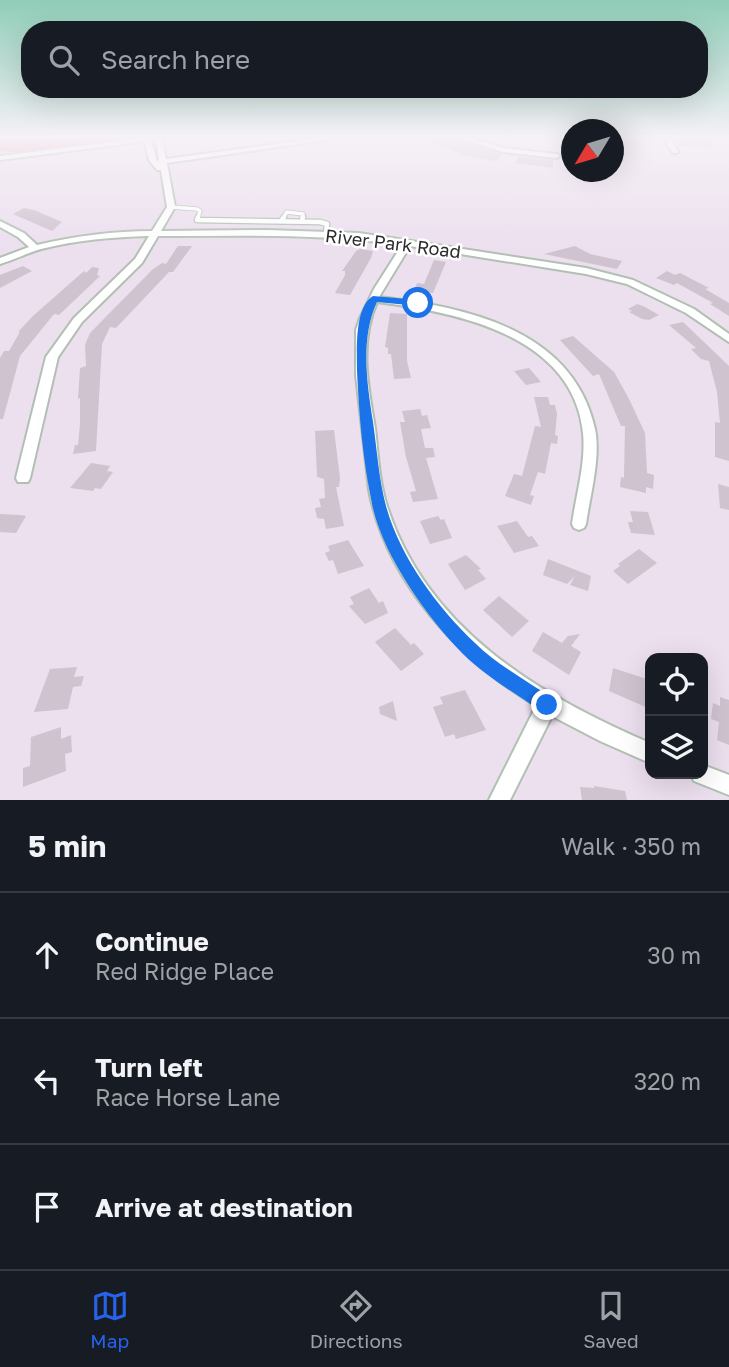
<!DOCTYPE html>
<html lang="en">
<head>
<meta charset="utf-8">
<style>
  body { margin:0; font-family:"Golos Text",sans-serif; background:#242831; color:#f1f3f6 }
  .controls { position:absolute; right:21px; bottom:21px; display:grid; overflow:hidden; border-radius:14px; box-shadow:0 7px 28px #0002 }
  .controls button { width:63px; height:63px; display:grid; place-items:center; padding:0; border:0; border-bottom:2px solid #363941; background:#171b24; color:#f1f3f6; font:35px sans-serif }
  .compass { position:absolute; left:561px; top:119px; width:63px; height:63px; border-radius:50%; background:#171b24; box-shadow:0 7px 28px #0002; rotate:232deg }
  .stop { position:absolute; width:21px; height:21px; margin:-16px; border:5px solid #1a73e8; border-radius:50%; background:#fff }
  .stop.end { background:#1a73e8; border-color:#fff; box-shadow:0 2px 7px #0008 }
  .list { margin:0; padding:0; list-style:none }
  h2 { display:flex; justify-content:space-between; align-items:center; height:91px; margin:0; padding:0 28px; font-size:30px }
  h2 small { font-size:23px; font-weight:400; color:#9ea1a6 }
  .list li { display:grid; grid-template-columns:46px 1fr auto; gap:21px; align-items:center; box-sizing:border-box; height:126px; padding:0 28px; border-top:2px solid #363941 }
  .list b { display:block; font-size:26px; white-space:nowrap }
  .list p { margin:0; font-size:23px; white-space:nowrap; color:#9ea1a6 }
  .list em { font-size:23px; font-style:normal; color:#9ea1a6 }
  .icon { flex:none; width:38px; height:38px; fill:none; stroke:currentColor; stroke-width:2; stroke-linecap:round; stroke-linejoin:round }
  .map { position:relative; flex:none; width:729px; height:800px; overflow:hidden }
  .search { position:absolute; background:#171b24; box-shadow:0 7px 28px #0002; left:21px; right:21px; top:21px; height:77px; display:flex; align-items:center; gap:18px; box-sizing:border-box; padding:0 24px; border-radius:28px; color:#9ea1a6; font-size:26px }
  .sheet { height:469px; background:#171b24 }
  nav { display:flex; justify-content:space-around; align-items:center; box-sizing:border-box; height:98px; border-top:2px solid #363941; background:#171b24; font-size:19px; color:#9ea1a6 }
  nav a { display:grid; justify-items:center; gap:4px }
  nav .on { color:#2563eb }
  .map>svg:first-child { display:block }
  .green { fill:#e69a9f }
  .building { fill:#cfc3d0 }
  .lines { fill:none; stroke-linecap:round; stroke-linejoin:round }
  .service-far1-casing { stroke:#b2c0b3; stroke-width:5 }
  .service-casing { stroke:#b2c0b3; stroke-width:7 }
  .minor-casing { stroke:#b2c0b3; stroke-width:4 }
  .tertiary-casing { stroke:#b2c0b3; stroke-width:4 }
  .service-far1 { stroke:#fff; stroke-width:3.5 }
  .service { stroke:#fff; stroke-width:4.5 }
  .minor { fill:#fff; fill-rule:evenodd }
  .tertiary { fill:#fff; fill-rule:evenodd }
  .route { fill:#1a73e8 }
  .labels { text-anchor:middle; stroke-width:5; stroke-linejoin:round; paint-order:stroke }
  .far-street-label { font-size:18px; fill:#2c2c2c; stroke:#fff }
</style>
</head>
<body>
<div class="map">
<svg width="729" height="800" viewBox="0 0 729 800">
  <rect width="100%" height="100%" fill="#ecdfee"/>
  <!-- green -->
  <polygon class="green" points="0,138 125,138 28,153 0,151"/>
  <!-- building -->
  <g class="building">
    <polygon points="417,138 457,138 502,154 496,161 460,155 462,154"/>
    <polygon points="678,138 713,138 714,147 678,146"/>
    <polygon points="518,156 553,160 553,168 516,163"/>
    <polygon points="24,208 34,210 62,222 52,231 13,214"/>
    <polygon points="178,246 192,246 173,272 169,272 116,328 110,327 102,344 96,451 73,454 75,445 78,445 80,424 80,398 78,399 80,368 86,366 85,345 90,333 153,269 162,263 166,264"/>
    <polygon points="575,246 590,254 622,261 617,269 544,254"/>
    <polygon points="360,249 373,251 371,258 350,295 335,293 345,275 345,271 342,271 356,251"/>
    <polygon points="434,260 446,262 433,293 414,291 417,283 424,284"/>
    <polygon points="23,266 32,271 0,288 0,275"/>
    <polygon points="92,267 99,268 97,275 100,276 59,315 54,314 20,356 3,419 0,419 0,358 4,351 9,351 20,332 18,332 33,316 84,271 86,273"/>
    <polygon points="667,271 675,275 680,273 709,288 705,289 729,303 729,316 710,304 713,303 677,283 674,285 656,278"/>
    <polygon points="637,304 643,306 659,315 649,320 642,319 629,312 632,311 628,309"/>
    <polygon points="390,313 407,314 407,361 411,378 394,379 391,354 388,354 388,348 385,347"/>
    <polygon points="683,322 729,366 729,461 715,457 715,422 720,423 717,392 709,361 701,359 691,349 696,348 669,325"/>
    <polygon points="573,336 614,372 628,397 645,433 647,473 654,475 653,489 646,487 646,493 620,487 621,477 624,478 625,426 621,426 599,374 593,376 560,340"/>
    <polygon points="529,368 541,382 526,385 514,371"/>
    <polygon points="534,397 548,397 550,405 555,405 557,414 555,435 558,436 557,444 551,443 545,474 538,472 530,495 534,496 531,505 505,496 514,474 522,476 535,426 541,427"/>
    <polygon points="420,409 422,416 427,415 431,428 421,429 425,448 433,448 435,457 426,458 438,499 413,502 410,492 416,491 406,457 400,422 405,422 402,411"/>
    <polygon points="334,430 340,478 339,487 336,487 344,526 326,529 324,519 317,518 315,508 321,507 319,499 325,498 324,479 317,477 315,431"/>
    <polygon points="91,463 110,466 107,471 113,472 101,489 95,488 93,491 70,488"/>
    <polygon points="718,484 729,487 729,510 720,508"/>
    <polygon points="630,511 648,512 655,535 631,533 628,522 633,522"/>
    <polygon points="0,514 20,515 26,516 16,533 0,532"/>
    <polygon points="438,516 441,520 444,519 452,538 430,544 420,521"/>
    <polygon points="517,521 528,537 532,536 539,546 514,553 497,526"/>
    <polygon points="348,540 364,566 338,574 333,560 329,561 325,553 330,551 328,546"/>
    <polygon points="639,549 657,563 628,584 613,571 620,566 618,564"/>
    <polygon points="466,555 481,569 478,570 486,579 465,590 448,564"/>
    <polygon points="548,559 591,576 588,591 570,585 575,576 567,584 543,575"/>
    <polygon points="369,588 379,603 383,601 388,613 365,624 349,606 354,604 350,597"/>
    <polygon points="499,596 529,621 512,637 483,610"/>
    <polygon points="395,628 411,645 414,643 424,654 401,671 375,642"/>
    <polygon points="543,632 562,643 568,636 580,634 571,646 581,652 569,675 532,651"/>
    <polygon points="77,667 74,677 84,676 81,686 73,687 68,709 34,712 50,669"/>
    <polygon points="613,668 650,680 650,709 609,691"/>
    <polygon points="465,690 486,730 456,739 454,734 445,737 433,707 443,704 440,697"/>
    <polygon points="720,697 729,700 729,745 717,740 719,722 711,719 713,703 720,706"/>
    <polygon points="393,701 397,721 380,714 379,707"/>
    <polygon points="61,727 61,739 71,735 72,752 65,754 66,771 23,787 23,768 30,766 31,737"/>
    <polygon points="594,786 625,791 627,800 582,800 580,787 594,788"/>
  </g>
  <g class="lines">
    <defs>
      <g id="service-far1">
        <polyline points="171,207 197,209 200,211 198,218"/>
        <polyline points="283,218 287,212 303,214 302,218"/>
      </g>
      <g id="service">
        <polyline points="198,217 197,220 320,222 327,224 326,234"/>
        <polyline points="281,221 284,217"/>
        <polyline points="302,221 303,217"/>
      </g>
      <g id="minor">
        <path d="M 144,138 L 150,138 L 157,161 L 159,160 L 156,138 L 162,138 L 166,159 L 320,138 L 341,138 L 167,163 L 175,207 L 161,231 L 267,230 L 359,233 L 586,268 L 633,280 L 694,309 L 729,334 L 729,342 L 686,313 L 627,284 L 586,274 L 410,246 L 379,297 C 466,307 573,329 595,429 C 601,456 590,496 586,524 L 584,528 L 579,530 L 574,528 L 572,524 C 576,495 586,463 583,433 C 573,335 456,312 377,302 C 359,343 368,386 375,428 C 378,454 379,481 387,506 C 426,628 539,696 650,743 L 650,763 L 600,741 L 552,716 L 510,800 L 489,800 L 536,706 C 458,658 387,583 369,490 L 356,375 L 356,330 L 360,318 L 374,289 L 402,245 C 321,233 239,236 158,236 L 142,263 L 82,322 L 58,357 L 30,478 L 28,482 L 18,482 L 16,478 L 46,357 L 74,318 L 135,259 L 149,236 C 112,237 77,240 41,249 C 27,253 14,260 0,264 L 0,258 L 29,247 L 18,237 L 0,227 L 0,221 L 24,233 L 37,245 C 76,236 113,231 152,231 L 167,207 L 161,170 L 157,170 L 149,160 Z"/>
        <polygon points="459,138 471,138 504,148 557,154 560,156 557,158 503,152"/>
        <polygon points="663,138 670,138 678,152 677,153 673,153"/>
        <polygon points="703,765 729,775 729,795 694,781 691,774 703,774"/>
      </g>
      <polygon id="tertiary" points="145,138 171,138 0,160 0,156"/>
    </defs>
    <!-- service-far1 casing -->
    <use href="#service-far1" class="service-far1-casing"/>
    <!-- service casing -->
    <use href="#service" class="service-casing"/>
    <!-- minor casing -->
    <use href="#minor" class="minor-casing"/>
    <!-- tertiary casing -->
    <use href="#tertiary" class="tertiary-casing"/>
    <!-- service-far1 -->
    <use href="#service-far1" class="service-far1"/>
    <!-- service -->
    <use href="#service" class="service"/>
    <!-- minor -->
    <use href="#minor" class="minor"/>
    <!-- tertiary -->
    <use href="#tertiary" class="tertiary"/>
  </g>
  <!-- sky -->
  <linearGradient id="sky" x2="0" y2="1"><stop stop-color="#8fcdb8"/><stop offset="0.55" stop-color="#f6f1f7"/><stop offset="1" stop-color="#f6f1f7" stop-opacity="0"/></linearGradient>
  <rect width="729" height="250" fill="url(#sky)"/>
  <!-- route -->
  <path class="route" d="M 373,296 L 418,300 L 423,303 L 418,306 L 377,302 C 360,339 367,383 373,422 C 377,450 379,480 386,506 C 400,557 437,607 475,643 C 497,665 528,681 553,699 L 555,705 L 553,711 L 547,714 L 541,711 C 515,693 485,676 463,654 C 426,616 383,556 372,504 C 363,461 359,415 357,371 C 357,351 354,307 373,296 Z"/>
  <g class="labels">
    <!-- far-street labels -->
    <g class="far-street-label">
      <text transform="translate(393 244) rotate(7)" y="6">River Park Road</text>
    </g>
  </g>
</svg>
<div class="controls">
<button><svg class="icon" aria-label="locate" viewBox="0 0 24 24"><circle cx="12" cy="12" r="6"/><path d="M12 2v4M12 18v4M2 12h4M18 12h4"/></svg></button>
<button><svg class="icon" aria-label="layers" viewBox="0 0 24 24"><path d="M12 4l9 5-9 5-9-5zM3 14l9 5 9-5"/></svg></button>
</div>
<svg class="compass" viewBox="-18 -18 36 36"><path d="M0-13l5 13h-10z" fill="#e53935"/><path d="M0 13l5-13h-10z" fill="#9ea1a6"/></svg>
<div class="stop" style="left:418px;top:303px"></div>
<div class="stop end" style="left:547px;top:705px"></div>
<div class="search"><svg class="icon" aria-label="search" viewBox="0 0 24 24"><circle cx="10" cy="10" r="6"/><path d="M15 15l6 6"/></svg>Search here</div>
</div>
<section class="sheet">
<h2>5 min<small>Walk · 350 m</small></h2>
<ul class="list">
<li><svg class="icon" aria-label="ahead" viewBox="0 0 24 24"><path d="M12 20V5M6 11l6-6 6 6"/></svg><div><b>Continue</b><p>Red Ridge Place</p></div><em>30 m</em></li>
<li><svg class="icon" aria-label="left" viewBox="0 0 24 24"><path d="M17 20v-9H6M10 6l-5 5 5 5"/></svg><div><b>Turn left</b><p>Race Horse Lane</p></div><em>320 m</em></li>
<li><svg class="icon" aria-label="arrive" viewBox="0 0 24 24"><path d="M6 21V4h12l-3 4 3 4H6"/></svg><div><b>Arrive at destination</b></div></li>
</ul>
</section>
<nav>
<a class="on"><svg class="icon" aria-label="map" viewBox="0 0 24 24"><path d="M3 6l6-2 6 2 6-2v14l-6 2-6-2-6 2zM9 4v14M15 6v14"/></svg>Map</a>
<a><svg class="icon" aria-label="directions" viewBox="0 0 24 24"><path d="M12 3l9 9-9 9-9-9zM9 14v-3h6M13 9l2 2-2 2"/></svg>Directions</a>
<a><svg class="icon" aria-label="saved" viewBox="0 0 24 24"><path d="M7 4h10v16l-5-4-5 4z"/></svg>Saved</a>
</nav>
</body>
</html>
